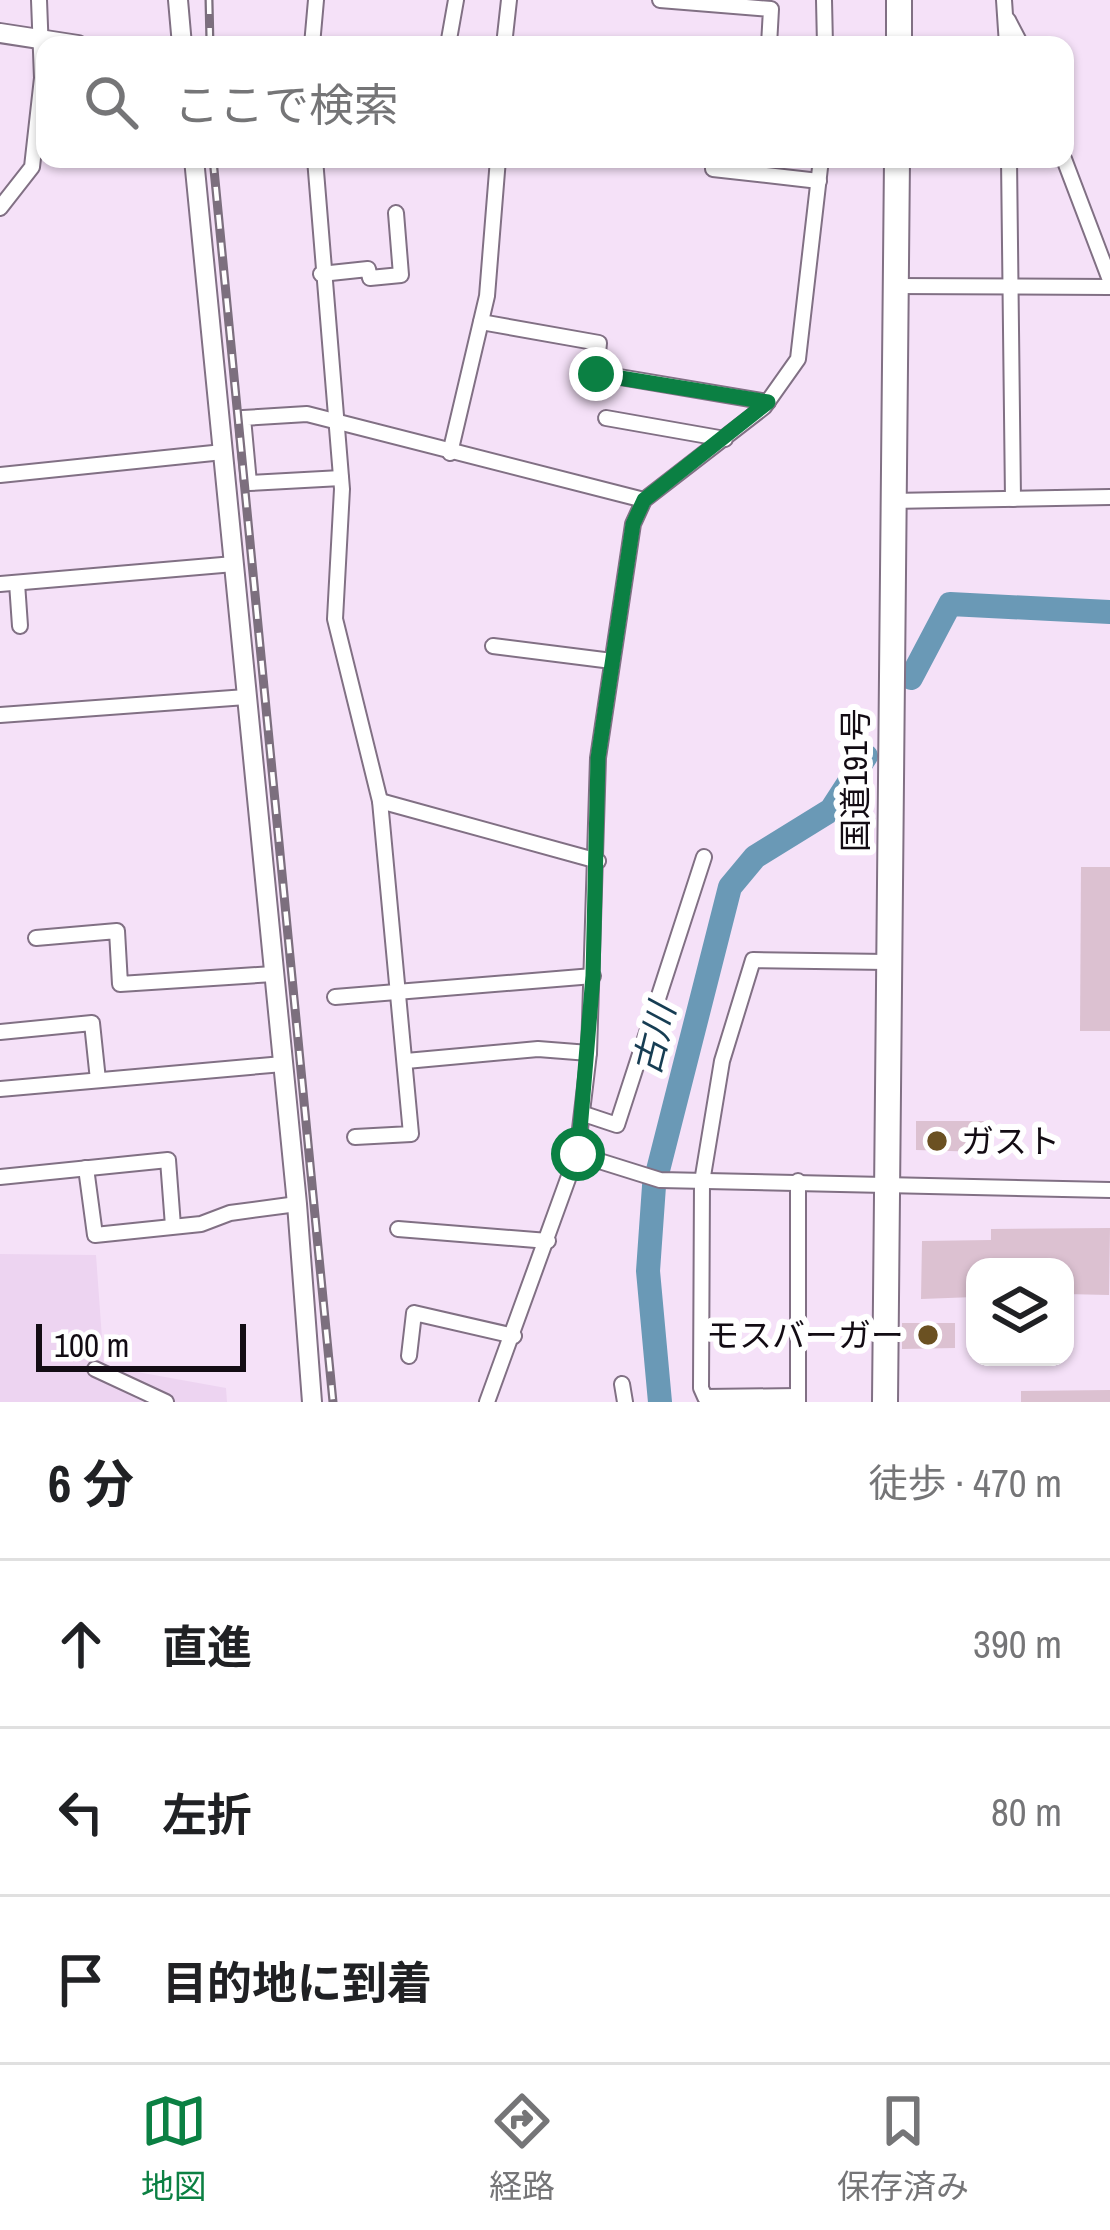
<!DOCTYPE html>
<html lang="ja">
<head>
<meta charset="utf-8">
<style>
  body { margin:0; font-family:"Archivo Narrow","Noto Sans JP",sans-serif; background:#f2f2f2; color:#202124 }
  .controls { position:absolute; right:36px; bottom:36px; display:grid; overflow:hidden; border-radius:24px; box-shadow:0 3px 9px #0004 }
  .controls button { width:108px; height:108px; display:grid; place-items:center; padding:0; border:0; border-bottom:3px solid #e0e0e0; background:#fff; color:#202124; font:60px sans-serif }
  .scale { position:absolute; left:36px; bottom:30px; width:210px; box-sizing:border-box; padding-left:12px; border:6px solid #130c14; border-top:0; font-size:33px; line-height:42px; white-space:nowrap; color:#130c14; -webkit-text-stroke:9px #fff; paint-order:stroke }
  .stop { position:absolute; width:36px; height:36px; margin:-27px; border:9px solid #0b8043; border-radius:50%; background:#fff }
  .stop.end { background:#0b8043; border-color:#fff; box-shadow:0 3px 12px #0008 }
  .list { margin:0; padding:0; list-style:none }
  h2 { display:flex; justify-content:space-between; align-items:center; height:156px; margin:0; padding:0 48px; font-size:51px }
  h2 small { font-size:39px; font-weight:400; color:#757577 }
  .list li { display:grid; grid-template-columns:78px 1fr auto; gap:36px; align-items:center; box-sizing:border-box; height:168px; padding:0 48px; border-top:3px solid #e0e0e0 }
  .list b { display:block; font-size:45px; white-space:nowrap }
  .list em { font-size:39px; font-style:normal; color:#757577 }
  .icon { flex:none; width:66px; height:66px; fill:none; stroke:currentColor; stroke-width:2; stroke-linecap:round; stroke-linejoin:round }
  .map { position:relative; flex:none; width:1110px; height:1402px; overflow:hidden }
  .search { position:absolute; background:#fff; box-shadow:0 3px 9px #0004; left:36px; right:36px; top:36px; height:132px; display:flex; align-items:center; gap:30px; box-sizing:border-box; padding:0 42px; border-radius:24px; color:#757577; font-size:45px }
  .sheet { height:660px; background:#fff }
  nav { display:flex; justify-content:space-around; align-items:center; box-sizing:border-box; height:168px; border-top:3px solid #e0e0e0; background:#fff; font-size:33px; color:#757577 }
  nav a { display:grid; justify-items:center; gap:6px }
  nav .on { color:#0b8043 }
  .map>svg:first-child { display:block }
  .built { fill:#edd4f1 }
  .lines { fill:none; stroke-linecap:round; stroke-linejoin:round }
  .river { stroke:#6a99b6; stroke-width:24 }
  .building { fill:#dcc1d1 }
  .street-casing { stroke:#817084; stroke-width:18 }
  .secondary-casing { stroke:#817084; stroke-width:22 }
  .highway-casing { stroke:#817084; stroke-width:28 }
  .street { stroke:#fff; stroke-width:14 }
  .secondary { stroke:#fff; stroke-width:18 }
  .highway { stroke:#fff; stroke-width:24 }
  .rail-casing { stroke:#7c6f7e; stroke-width:9 }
  .rail { stroke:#fff; stroke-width:4.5; stroke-dasharray:14; stroke-linecap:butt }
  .route { stroke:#0b8043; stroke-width:15 }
  .poi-dot { fill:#6b5122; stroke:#fff; stroke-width:4.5 }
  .labels { text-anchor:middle; stroke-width:12; stroke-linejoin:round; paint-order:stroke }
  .street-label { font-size:33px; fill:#130c14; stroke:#fff }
  .poi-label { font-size:33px; fill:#130c14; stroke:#fff; text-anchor:start }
  .water-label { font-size:36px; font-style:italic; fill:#163d53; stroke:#fff }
</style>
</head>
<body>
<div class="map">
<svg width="1110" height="1402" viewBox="0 0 1110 1402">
  <rect width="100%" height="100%" fill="#f5e1f8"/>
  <!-- built -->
  <polygon class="built" points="0,1254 96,1255 104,1366 226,1388 227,1402 0,1402"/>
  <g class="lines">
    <!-- river -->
    <g class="river">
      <polyline points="911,678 950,604 1110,612"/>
      <polyline points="660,1402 648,1271 654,1186 730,887 755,857 831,810 866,756"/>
    </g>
  </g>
  <!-- building -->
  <g class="building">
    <polygon points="1081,867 1110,867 1110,1031 1080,1031"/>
    <polygon points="916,1121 984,1121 983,1152 916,1150"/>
    <polygon points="1110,1228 1109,1295 1065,1294 1065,1267 975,1267 975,1297 921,1299 922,1241 991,1240 991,1229"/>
    <polygon points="902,1323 955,1323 955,1348 902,1349"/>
    <polygon points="1110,1390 1110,1402 1021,1402 1021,1391"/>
  </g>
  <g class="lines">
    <defs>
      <g id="street">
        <polyline points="660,0 771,9 769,45"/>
        <polyline points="824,0 825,45"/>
        <polyline points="1004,0 1007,45"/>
        <polyline points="1008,20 1021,45"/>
        <polyline points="312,45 316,0"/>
        <polyline points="448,45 456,0"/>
        <polyline points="504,45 509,0"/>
        <polyline points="315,159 342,489 335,619 380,801 411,1134 355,1137"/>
        <polyline points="1009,159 1013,499"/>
        <polyline points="1064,159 1110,280"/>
        <polyline points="713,169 819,181"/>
        <polyline points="0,208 32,167 42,78 39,0"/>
        <polyline points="321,274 368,269 370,278 401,275 396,213"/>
        <polyline points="894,286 1110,287"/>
        <polyline points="481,322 599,343 596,373 768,402"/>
        <polyline points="606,418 725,439"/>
        <polyline points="450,453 487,296 498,159"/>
        <polyline points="0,475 223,452"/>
        <polyline points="341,478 249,483 243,418 307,414 644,500"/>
        <polyline points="890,501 1110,497"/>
        <polyline points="17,583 20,626"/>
        <polyline points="0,584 234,564"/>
        <polyline points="493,646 612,661"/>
        <polyline points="0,715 246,697"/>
        <polyline points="380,801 598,861"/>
        <polyline points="36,938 117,931 120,984 273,974"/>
        <polyline points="335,997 593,976"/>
        <polyline points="0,1032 92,1023 98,1080"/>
        <polyline points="406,1061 538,1049 589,1053"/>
        <polyline points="0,1089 283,1064"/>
        <polyline points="584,1114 617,1125 704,857"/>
        <polyline points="577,1154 660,1180 1110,1190"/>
        <polyline points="86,1168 95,1235 201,1224 230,1213 297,1204"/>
        <polyline points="0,1177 168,1160 173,1226"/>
        <polyline points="398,1229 548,1241"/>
        <polyline points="409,1356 414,1313 514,1336"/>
        <polyline points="95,1369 166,1402"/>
        <polyline points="622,1384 625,1402"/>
        <polyline points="798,1396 705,1397 701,1388 702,1182 722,1061 753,960 887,962"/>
        <polyline points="487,1402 577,1154 589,1053 598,758 633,524 644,500 764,407 798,359 821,159"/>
        <polyline points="798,1402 798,1181"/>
      </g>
      <g id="secondary">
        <polyline points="178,0 182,45"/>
        <polyline points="0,33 78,45"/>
        <polyline points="194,159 297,1204 312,1402"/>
      </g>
      <g id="highway">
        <polyline points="899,45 899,0"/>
        <polyline points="885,1402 897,159"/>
      </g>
    </defs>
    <!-- street casing -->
    <use href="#street" class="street-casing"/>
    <!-- secondary casing -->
    <use href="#secondary" class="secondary-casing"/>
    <!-- highway casing -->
    <use href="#highway" class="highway-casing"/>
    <!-- street -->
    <use href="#street" class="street"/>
    <!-- secondary -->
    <use href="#secondary" class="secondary"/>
    <!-- highway -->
    <use href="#highway" class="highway"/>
    <defs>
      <g id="rail">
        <polyline points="209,0 210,45"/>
        <polyline points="213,159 333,1402"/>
      </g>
    </defs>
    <!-- rail casing -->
    <use href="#rail" class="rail-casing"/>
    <!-- rail -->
    <use href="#rail" class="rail"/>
  </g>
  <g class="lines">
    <!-- route -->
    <polyline class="route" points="578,1154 593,976 598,758 633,524 644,500 768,402 596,374"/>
  </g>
  <!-- markers -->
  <g class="poi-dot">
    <circle cx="937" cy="1141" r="12"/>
    <circle cx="928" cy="1335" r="12"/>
  </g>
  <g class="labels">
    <!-- street labels -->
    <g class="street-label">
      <text transform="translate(855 780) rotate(-90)" y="12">国道191号</text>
    </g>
    <!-- poi labels -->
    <g class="poi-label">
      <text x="961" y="1153">ガスト</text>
      <text x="904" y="1347" text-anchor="end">モスバーガー</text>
    </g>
    <!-- water labels -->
    <g class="water-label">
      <text transform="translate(654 1039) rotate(-76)" y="13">古川</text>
    </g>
  </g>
</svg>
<div class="controls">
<button><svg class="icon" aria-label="layers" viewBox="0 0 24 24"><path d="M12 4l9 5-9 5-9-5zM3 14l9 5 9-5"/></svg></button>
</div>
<div class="scale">100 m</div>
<div class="stop" style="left:578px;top:1154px"></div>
<div class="stop end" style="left:596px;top:374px"></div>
<div class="search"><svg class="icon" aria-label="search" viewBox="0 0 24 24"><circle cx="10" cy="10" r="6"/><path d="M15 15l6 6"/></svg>ここで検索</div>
</div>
<section class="sheet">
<h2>6 分<small>徒歩 · 470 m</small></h2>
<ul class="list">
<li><svg class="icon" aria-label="ahead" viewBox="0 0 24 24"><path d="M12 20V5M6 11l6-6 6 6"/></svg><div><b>直進</b></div><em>390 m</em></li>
<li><svg class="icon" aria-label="left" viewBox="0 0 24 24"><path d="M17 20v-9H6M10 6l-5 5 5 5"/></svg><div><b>左折</b></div><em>80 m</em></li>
<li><svg class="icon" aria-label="arrive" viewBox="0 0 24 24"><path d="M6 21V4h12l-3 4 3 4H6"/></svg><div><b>目的地に到着</b></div></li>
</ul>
</section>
<nav>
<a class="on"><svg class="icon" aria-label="map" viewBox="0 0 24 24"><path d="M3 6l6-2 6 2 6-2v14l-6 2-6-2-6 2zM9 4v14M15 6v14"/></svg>地図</a>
<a><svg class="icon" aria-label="directions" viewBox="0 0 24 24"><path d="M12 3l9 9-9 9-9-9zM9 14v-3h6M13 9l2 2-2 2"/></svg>経路</a>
<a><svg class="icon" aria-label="saved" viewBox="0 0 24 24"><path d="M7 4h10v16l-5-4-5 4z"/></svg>保存済み</a>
</nav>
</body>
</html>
